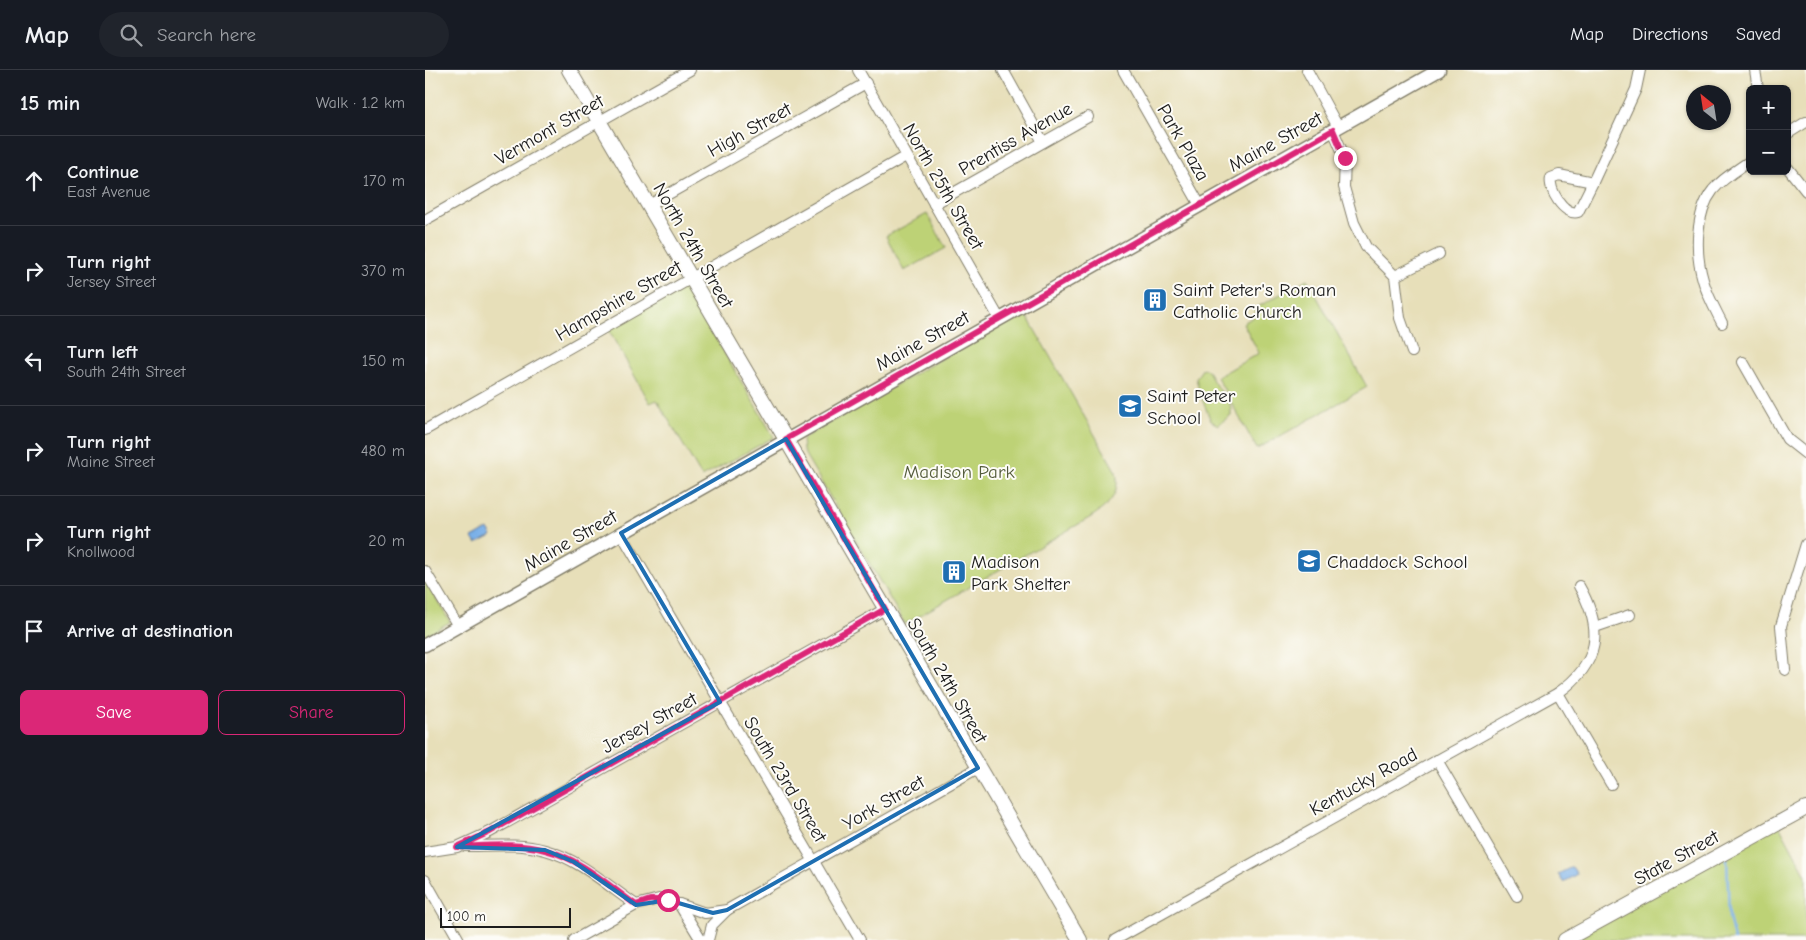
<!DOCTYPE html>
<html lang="en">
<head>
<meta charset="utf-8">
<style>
  body { margin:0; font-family:"Comic Neue",sans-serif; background:#20242c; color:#f1f3f6 }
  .controls { position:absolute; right:15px; top:15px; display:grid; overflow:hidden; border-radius:8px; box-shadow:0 1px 4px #0004 }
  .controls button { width:45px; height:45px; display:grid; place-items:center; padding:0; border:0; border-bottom:1px solid #363941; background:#171b24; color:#f1f3f6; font:25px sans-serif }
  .compass { position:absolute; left:1261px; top:15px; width:45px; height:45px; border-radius:50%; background:#171b24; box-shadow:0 1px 4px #0004; rotate:330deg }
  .scale { position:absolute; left:15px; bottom:12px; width:131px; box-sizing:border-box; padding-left:5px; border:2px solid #1c1c1c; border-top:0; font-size:14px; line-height:18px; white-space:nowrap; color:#1c1c1c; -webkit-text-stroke:4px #fdfcf7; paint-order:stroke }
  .stop { position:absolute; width:15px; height:15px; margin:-11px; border:4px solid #db2777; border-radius:50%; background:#fff }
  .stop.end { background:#db2777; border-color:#fff; box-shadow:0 1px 5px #0008 }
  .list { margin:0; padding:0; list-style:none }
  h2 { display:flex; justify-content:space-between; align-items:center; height:65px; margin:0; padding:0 20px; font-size:21px }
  h2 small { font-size:16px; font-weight:400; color:#9ea1a6 }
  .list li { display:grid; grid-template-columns:32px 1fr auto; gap:15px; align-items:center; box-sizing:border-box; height:90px; padding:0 20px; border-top:1px solid #363941 }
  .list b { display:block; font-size:19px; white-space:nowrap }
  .list p { margin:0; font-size:16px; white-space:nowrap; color:#9ea1a6 }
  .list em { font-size:16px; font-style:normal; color:#9ea1a6 }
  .actions { display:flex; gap:10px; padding:15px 20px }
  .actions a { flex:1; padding:11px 0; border:1px solid #db2777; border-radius:8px; text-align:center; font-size:18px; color:#db2777 }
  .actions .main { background:#db2777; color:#fff }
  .icon { flex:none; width:28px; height:28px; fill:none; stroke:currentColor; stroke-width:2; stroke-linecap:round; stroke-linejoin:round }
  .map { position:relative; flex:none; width:1381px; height:870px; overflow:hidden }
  header { display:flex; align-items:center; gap:30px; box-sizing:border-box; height:70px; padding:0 25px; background:#171b24; border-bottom:1px solid #363941 }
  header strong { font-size:24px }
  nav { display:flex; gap:28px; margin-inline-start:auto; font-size:18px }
  .search { width:350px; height:45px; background:#20242c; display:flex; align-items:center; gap:12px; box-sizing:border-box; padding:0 18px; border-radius:28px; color:#9ea1a6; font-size:19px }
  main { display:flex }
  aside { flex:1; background:#171b24 }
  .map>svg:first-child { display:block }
  .green { fill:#bdd276; stroke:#6c7749 }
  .water { fill:#7ab0e8; stroke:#4b6682 }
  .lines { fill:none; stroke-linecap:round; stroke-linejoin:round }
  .stream { stroke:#7ab0e8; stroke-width:2.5 }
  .minor-casing { stroke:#827e6a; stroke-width:12 }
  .tertiary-casing { stroke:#827e6a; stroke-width:15 }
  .secondary-casing { stroke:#827e6a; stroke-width:16 }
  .minor { stroke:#fff; stroke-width:10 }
  .tertiary { stroke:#fff; stroke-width:12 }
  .secondary { stroke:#fff; stroke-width:14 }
  .route { stroke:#db2777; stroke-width:6 }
  .marked { fill:none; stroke:#1f6fb2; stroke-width:4; stroke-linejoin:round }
  .labels { text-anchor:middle; stroke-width:4; stroke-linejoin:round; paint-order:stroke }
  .street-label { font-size:19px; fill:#1c1c1c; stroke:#fdfcf7 }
  .poi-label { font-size:19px; fill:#1c1c1c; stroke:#fdfcf7; text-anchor:start }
  .park-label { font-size:19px; fill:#545c3c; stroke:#fdfcf7 }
</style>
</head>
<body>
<header>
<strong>Map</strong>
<div class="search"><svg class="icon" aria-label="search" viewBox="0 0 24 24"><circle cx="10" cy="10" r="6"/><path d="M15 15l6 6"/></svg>Search here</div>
<nav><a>Map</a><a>Directions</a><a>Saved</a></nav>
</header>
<main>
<aside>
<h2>15 min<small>Walk · 1.2 km</small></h2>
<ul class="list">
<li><svg class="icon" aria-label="ahead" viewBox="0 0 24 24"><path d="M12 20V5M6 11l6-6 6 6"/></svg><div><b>Continue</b><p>East Avenue</p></div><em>170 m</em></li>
<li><svg class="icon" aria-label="right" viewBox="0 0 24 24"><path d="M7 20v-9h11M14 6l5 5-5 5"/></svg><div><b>Turn right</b><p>Jersey Street</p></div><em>370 m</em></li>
<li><svg class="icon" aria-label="left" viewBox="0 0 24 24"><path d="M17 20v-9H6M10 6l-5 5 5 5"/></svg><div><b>Turn left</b><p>South 24th Street</p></div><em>150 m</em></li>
<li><svg class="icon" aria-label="right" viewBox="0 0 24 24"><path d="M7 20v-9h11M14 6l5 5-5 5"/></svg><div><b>Turn right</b><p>Maine Street</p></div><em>480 m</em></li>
<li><svg class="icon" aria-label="right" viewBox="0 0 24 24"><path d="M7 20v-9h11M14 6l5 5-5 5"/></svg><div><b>Turn right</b><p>Knollwood</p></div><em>20 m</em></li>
<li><svg class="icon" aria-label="arrive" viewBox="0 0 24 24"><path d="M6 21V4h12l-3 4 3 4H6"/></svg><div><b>Arrive at destination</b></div></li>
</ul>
<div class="actions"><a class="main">Save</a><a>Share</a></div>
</aside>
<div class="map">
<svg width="1381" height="870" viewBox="0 0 1381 870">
  <rect width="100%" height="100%" fill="#fdfcf7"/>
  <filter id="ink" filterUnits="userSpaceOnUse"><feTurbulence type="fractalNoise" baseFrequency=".02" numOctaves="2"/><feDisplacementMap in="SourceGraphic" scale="10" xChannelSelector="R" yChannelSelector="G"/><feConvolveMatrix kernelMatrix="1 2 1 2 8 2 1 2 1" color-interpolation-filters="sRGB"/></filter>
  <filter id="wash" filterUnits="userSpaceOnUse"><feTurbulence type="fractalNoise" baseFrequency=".0096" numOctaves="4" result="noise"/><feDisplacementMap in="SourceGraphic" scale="20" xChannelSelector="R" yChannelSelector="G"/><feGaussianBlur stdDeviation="1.12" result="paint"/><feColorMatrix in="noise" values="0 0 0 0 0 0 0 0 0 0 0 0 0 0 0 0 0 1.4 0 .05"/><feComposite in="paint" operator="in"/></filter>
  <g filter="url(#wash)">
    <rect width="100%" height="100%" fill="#e7dfb9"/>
    <!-- green -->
    <g class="green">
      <polygon points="502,144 521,178 479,201 461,166"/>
      <polygon points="882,209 942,317 832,379 792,307 834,283 818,253 832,245 829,239"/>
      <polygon points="259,215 349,367 277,407 232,330 225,333 183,259"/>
      <path d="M 599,241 L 691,402 C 696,424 683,436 666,447 L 480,554 L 378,381 L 377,369 Z"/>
      <path d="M 778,298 C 786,301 785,307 790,314 C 798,325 807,329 806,345 L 793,355 L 786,351 L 775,324 L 771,308 Z"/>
      <polygon points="0,510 25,552 0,566"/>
      <polygon points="1353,753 1381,805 1381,870 1140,870"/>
    </g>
    <!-- water -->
    <g class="water">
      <polygon points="63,459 67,466 51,474 47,468"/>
      <polygon points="1147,797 1152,804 1138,812 1133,804"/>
    </g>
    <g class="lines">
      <!-- stream -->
      <polyline class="stream" points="1302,788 1304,847 1309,870"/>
    </g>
  </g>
  <g filter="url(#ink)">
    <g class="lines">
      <defs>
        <g id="minor">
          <polyline points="433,0 574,248"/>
          <polyline points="578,0 618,72"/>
          <polyline points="698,0 775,135"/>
          <polyline points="882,0 913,57"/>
          <polyline points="1330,0 1333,19"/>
          <polyline points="908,60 920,88 919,117 929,153 941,177 970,206 975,248 987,282"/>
          <polyline points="1362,64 1381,52"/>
          <polyline points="1362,97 1381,121"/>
          <path d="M 1134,105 L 1168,112 L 1153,142 C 1139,146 1123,119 1126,108 Z"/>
          <polyline points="1168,112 1211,19 1215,0"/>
          <polyline points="509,134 663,47"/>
          <polyline points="224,135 441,13"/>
          <polyline points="0,150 265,0"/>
          <polyline points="970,206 1014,184"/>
          <path d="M 1297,253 C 1290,239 1282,225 1278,210 C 1270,183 1270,143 1288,120 C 1298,108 1312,100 1325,91"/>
          <polyline points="1318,292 1362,369 1381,384"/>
          <polyline points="0,360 481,86"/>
          <polyline points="196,463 435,870"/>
          <polyline points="0,501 33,556"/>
          <polyline points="1170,557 1205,545"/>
          <polyline points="1360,600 1356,556 1381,474"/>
          <polyline points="1133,623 1186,714"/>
          <polyline points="1012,690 1092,826"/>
          <path d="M 40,776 C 66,776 94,773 120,780 C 154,789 183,816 211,835 L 234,829 L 254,834 L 276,870"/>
          <polyline points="0,782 32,777 65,762 460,539"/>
          <polyline points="0,810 34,870"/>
          <polyline points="254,834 280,843 302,840 553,698"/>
          <polyline points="149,870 211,835"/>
          <polyline points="283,870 287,855 302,840"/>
          <path d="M 690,870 L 1133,623 C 1175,593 1179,560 1154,516"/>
        </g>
        <polyline id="tertiary" points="0,575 1014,0"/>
        <g id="secondary">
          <polyline points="144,0 655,870"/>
          <polyline points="1140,870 1381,738"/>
        </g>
      </defs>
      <!-- minor casing -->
      <use href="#minor" class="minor-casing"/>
      <!-- tertiary casing -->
      <use href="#tertiary" class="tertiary-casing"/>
      <!-- secondary casing -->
      <use href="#secondary" class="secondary-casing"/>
      <!-- minor -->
      <use href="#minor" class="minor"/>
      <!-- tertiary -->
      <use href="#tertiary" class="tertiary"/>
      <!-- secondary -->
      <use href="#secondary" class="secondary"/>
    </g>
  </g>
  <g class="lines" filter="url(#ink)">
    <!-- route -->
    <path class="route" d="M 243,830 L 225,830 L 211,835 C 183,815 154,788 120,780 C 92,772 61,776 32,777 L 65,762 L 460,539 L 361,369 L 908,60 L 920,88"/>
  </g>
  <!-- marked area -->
  <path class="marked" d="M 361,369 L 553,698 L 302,840 L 288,843 L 243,830 L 211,835 L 149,792 L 120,780 L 32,777 L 295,632 L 196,463 Z"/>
  <!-- icons -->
  <defs>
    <symbol id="building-square" viewBox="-11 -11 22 22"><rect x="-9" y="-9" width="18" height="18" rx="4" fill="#1f6fb2" stroke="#fdfcf7"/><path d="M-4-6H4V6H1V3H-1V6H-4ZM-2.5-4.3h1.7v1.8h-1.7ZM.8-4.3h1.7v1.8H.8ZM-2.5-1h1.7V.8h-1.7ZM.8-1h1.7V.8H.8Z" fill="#fff"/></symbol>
    <symbol id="school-square" viewBox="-11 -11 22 22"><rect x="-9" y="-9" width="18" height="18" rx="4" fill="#1f6fb2" stroke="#fdfcf7"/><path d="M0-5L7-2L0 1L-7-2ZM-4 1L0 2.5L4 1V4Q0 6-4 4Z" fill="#fff"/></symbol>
  </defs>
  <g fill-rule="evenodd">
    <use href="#building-square" x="716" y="216" width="28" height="28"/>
    <use href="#school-square" x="691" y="322" width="28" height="28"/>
    <use href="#school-square" x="870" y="477" width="28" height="28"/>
    <use href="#building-square" x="515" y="488" width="28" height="28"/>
  </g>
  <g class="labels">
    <!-- street labels -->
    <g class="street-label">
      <text transform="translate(124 59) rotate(-30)" y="7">Vermont Street</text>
      <text transform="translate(324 59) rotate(-29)" y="7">High Street</text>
      <text transform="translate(590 68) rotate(-30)" y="7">Prentiss Avenue</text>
      <text transform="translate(850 71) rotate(-29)" y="7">Maine Street</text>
      <text transform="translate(759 72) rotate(60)" y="7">Park Plaza</text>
      <text transform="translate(519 116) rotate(60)" y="7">North 25th Street</text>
      <text transform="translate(269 175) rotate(60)" y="7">North 24th Street</text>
      <text transform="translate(193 230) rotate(-30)" y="7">Hampshire Street</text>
      <text transform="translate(497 270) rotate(-29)" y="7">Maine Street</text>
      <text transform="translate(145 470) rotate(-30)" y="7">Maine Street</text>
      <text transform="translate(523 610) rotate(60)" y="7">South 24th Street</text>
      <text transform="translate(224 652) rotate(-29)" y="7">Jersey Street</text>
      <text transform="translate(361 709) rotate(59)" y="7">South 23rd Street</text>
      <text transform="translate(938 711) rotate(-29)" y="7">Kentucky Road</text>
      <text transform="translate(458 732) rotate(-30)" y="7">York Street</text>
      <text transform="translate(1251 787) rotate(-29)" y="7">State Street</text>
    </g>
    <!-- poi labels -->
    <g class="poi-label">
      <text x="748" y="226">Saint Peter's Roman<tspan x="748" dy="22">Catholic Church</tspan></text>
      <text x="722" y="332">Saint Peter<tspan x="722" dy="22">School</tspan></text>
      <text x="546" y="498">Madison<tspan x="546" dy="22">Park Shelter</tspan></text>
      <text x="902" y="498">Chaddock School</text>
    </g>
    <!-- park labels -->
    <g class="park-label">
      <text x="534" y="408">Madison Park</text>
    </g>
  </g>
</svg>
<div class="controls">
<button>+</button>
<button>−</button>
</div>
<svg class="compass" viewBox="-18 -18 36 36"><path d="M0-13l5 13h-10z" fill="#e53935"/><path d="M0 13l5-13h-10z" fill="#9ea1a6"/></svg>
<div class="scale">100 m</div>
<div class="stop" style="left:243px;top:830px"></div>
<div class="stop end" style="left:920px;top:88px"></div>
</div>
</main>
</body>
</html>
